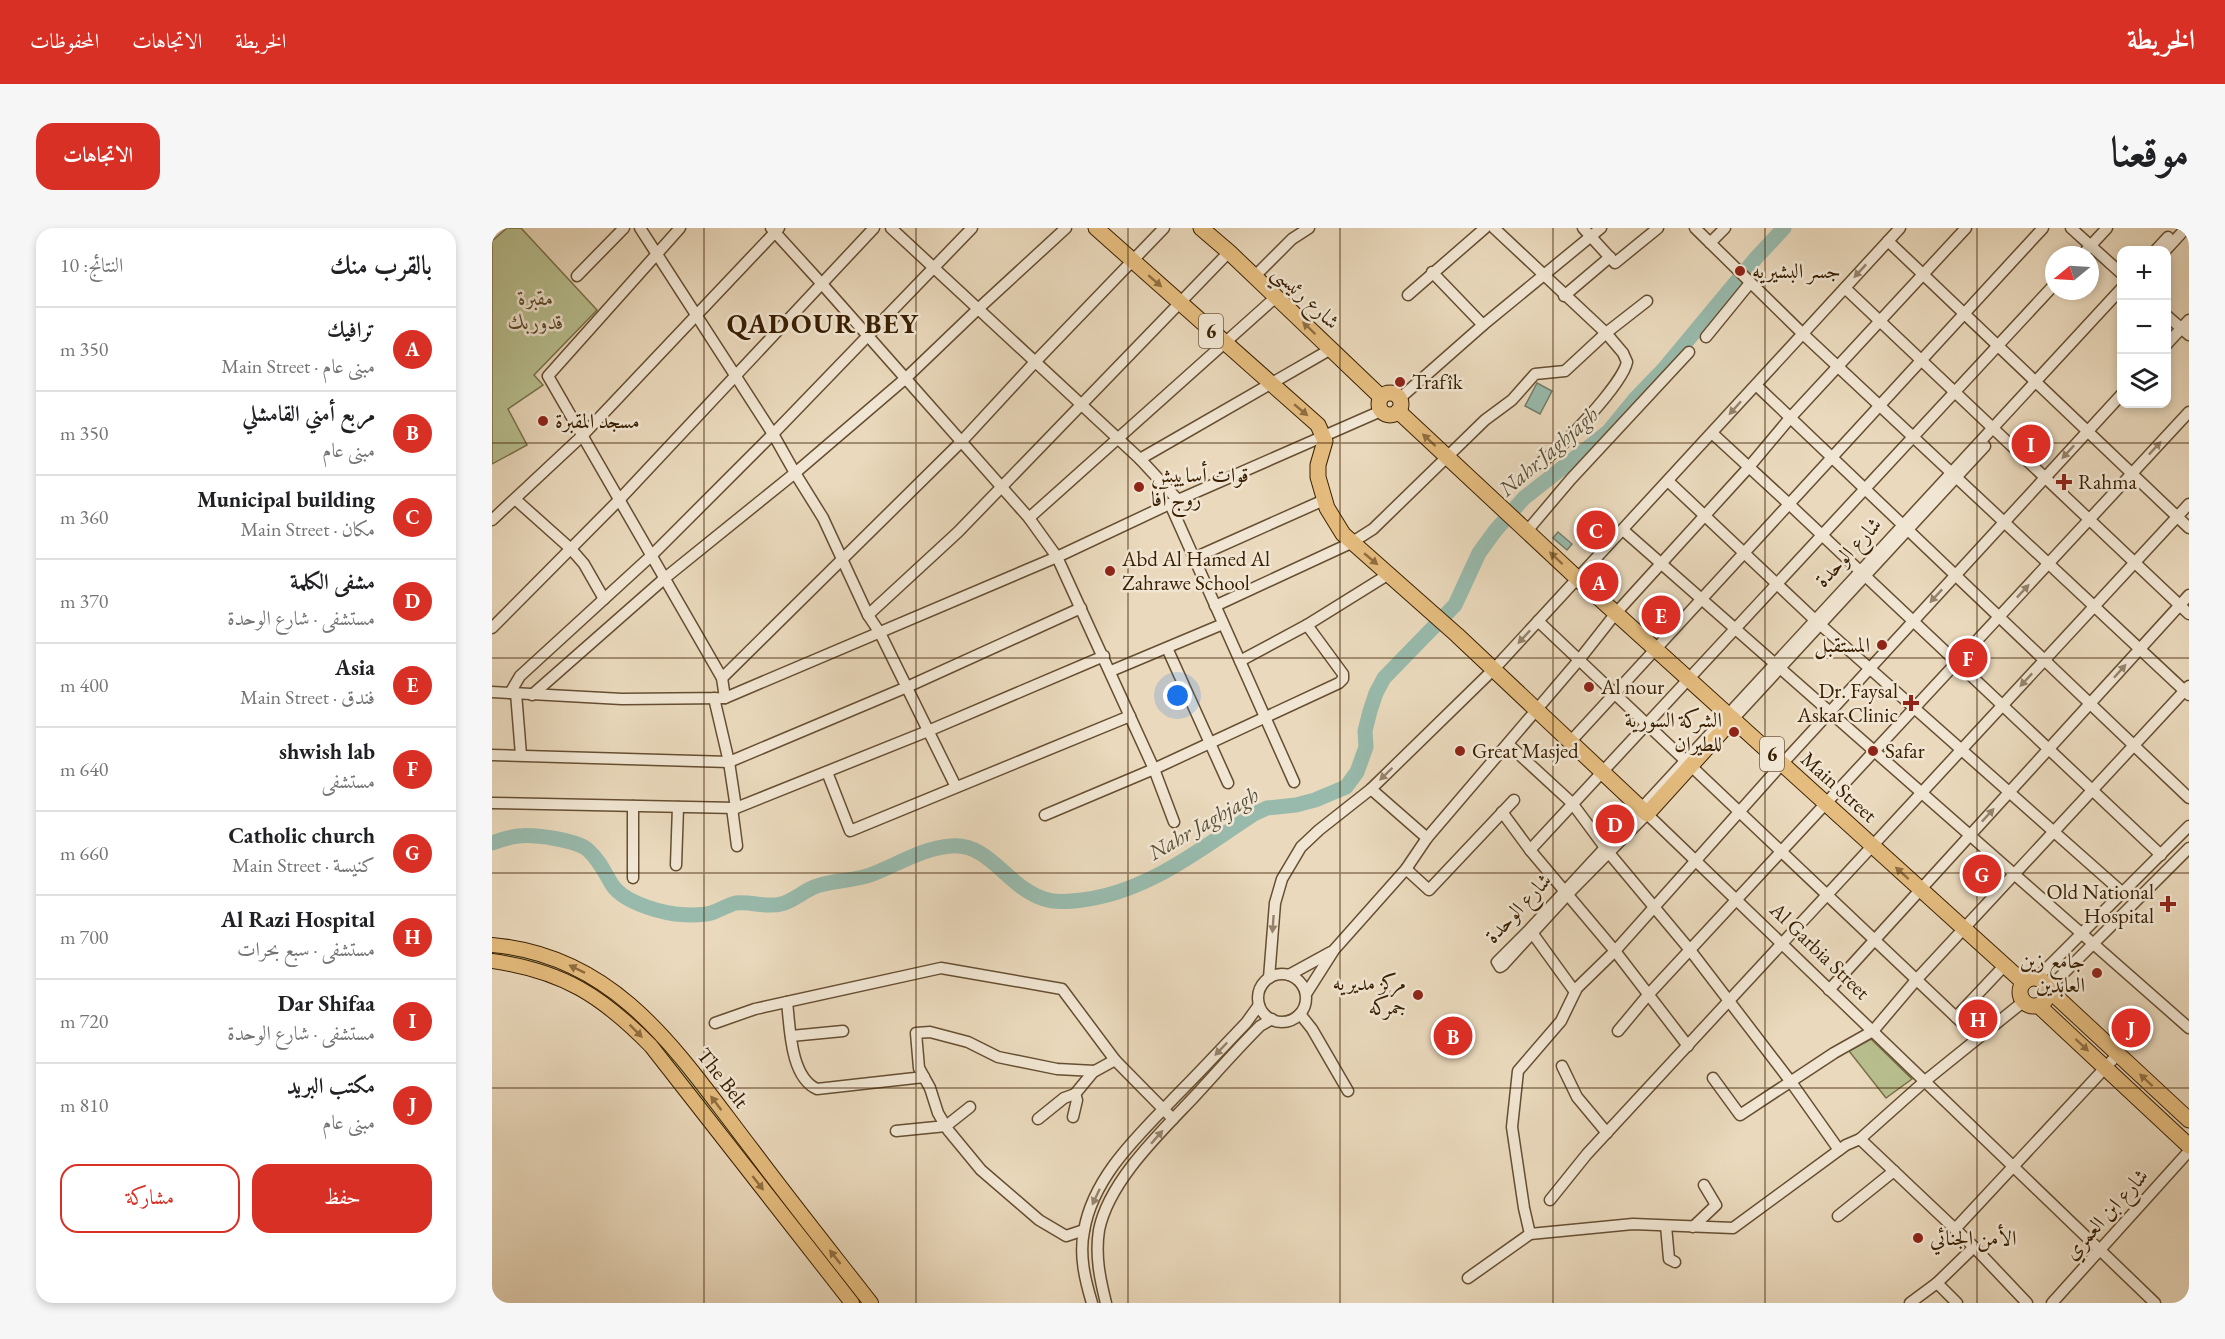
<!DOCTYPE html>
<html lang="ar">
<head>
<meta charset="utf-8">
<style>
  body { margin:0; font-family:"EB Garamond",Amiri,serif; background:#f6f6f6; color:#202124; direction:rtl }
  .controls { position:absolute; right:18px; top:18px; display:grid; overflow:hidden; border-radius:12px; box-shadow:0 3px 9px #0003 }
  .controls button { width:54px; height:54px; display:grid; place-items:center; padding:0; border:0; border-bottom:2px solid #e0e0e0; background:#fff; color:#202124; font:30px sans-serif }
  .compass { position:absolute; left:1553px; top:18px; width:54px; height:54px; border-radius:50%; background:#fff; box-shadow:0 3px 9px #0003; rotate:252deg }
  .you { position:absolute; left:686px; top:468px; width:21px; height:21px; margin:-15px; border:4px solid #fff; border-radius:50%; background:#1a73e8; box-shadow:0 0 0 9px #1a73e833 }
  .badge { display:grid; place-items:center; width:39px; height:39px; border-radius:50%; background:#d93025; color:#fff; font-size:20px; font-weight:700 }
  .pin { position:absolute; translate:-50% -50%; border:3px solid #fff; box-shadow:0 2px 6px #0006 }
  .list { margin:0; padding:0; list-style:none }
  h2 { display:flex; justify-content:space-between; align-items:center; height:78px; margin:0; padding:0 24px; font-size:26px }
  h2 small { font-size:20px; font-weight:400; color:#757577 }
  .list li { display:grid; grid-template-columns:39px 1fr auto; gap:18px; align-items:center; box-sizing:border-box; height:84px; padding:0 24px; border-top:2px solid #e0e0e0 }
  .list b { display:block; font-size:22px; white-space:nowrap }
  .list p { margin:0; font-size:20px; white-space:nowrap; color:#757577 }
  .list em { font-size:20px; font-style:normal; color:#757577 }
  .actions { display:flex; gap:12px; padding:18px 24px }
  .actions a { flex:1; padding:14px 0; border:2px solid #d93025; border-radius:18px; text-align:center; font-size:21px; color:#d93025 }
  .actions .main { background:#d93025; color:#fff }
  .icon { flex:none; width:33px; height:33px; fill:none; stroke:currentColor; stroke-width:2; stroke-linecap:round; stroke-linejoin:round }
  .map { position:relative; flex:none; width:1697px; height:1075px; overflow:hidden; direction:ltr; border-radius:18px }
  header { display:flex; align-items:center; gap:36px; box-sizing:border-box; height:84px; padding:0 30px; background:#d93025; color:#fff }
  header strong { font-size:28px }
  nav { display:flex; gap:33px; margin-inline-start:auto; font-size:21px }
  .intro { display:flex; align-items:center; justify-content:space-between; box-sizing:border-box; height:144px; padding:0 36px }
  h1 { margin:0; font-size:42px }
  .button { padding:15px 27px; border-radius:18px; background:#d93025; color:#fff; font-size:21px; font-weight:700 }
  main { display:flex; gap:36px; padding:0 36px }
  aside { flex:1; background:#fff; border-radius:18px; box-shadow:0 3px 9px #0003 }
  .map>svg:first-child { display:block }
  .green { fill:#b8bf8f; stroke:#797049; stroke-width:1.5 }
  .water { fill:#98baac; stroke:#727c68; stroke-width:1.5 }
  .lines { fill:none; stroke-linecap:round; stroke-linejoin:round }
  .river { stroke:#98baac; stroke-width:15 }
  .minor-casing { stroke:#664e31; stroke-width:13 }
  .major-casing { stroke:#3a2003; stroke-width:16 }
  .highway-casing { stroke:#3a2003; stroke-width:17 }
  .minor { stroke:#f1e6d3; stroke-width:10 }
  .major { stroke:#e5bc7e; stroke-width:14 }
  .highway { stroke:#e5bc7e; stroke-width:15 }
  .oneway { fill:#96836b }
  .oneway2 { fill:#906e40 }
  .grid { fill:none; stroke:#3a2003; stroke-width:1.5; stroke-opacity:0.55 }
  .poi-dot { fill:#8f2418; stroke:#f1e6d3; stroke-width:2 }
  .labels { text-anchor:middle; stroke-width:5; stroke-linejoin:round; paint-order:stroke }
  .shield { fill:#f1e6d3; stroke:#715b41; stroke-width:1.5 }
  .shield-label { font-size:20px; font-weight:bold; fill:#3a2003 }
  .poi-label { font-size:21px; fill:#3a2003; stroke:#f1e6d3; text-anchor:start }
  .street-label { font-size:21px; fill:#3a2003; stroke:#f1e6d3 }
  .park-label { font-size:21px; font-style:italic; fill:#5a4826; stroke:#f1e6d3 }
  .water-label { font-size:22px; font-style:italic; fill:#564e36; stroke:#f1e6d3 }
  .district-label { font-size:27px; font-weight:bold; letter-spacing:1.5px; fill:#3a2003; stroke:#f1e6d3 }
</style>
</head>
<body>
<header>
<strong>الخريطة</strong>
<nav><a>الخريطة</a><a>الاتجاهات</a><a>المحفوظات</a></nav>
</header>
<div class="intro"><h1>موقعنا</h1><a class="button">الاتجاهات</a></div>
<main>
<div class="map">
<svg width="1697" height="1075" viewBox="0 0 1697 1075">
  <rect width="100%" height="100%" fill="#ead9bc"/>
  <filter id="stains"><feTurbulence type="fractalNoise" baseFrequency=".00333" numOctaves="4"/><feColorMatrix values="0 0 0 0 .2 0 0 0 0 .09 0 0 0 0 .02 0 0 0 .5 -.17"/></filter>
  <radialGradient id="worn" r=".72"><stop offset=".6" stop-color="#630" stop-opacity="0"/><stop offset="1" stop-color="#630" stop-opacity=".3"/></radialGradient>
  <!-- green -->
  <g class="green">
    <polygon points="15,0 29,0 105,82 42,147 51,157 16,181 35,217 0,236 0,13"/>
    <path d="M 0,722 L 28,727 L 75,742 L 127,773 L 177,825 L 373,1075 L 367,1075 L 167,819 C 120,764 71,738 0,727 Z"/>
    <polygon points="1379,811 1420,851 1394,870 1357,823"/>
  </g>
  <!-- water -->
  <g class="water">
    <polygon points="1045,155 1060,163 1048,186 1033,178"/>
    <polygon points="1066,304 1080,316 1075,322 1061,310"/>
  </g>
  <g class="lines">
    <!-- river -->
    <path class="river" d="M 0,615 C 8,612 18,609 26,608 C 42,606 85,612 96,622 C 107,632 112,643 119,655 C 129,673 163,683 183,686 C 194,687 208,688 219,685 C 227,683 235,677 244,675 C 259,673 274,680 289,676 C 302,673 312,662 325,658 C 343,652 361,653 378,647 C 405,637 430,620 459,618 C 490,615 508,644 531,660 C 552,675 566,675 590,672 C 656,664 708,621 762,586 L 775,580 L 804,577 L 823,572 L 854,559 L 865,544 L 874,519 L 873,503 L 878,483 L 884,465 L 892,450 L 963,377 L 987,325 L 1003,303 L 1032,270 L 1116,204 L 1143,171 L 1171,142 L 1264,30 L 1292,0"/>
    <defs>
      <g id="minor">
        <polyline points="148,0 281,206 303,245 331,290 376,387 388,405 464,559"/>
        <polyline points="188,0 56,148 230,450 233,470"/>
        <polyline points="279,0 330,56 537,290 565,329 662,541 682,594"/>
        <polyline points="399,0 648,231 686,272"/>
        <path d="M 1002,0 L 1114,105 L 1131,125 L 1135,134 C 1131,155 1068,223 1048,235"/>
        <polyline points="1091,0 1123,35 1166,0"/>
        <polyline points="1203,0 1311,106 1697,467"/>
        <polyline points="1579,0 1630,46"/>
        <polyline points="1396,13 1697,300"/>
        <polyline points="1218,15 1233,0"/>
        <polyline points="1664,22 1676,9"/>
        <polyline points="1674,22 1694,0"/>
        <polyline points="1590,27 1615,0"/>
        <polyline points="940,44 991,97"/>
        <polyline points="85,48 132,0"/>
        <polyline points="763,48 800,11 817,0"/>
        <polyline points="1353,60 1697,386"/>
        <polyline points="1630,60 1038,701 1005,734 1008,739 1011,737 1076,666 1155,586 1663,1075"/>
        <polyline points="916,67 993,0"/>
        <polyline points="1072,68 1118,29"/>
        <polyline points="1674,87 1697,107"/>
        <polyline points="1214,109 1258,55"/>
        <polyline points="1674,117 1697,92"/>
        <polyline points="1264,157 1697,570"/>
        <polyline points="907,171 991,97 1109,0"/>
        <polyline points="1220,205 1297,276 1669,627"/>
        <polyline points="648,231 839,121"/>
        <polyline points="1176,253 1323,392 1631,665"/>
        <polyline points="23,271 79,321 92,336 112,371"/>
        <polyline points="678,276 802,554"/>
        <polyline points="537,290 784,69"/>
        <polyline points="0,292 90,208 287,0"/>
        <polyline points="1131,302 1697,800"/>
        <polyline points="1035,303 1079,251 1197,124"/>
        <polyline points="702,330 832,272"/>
        <polyline points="723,378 859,315 881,301 993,192 1020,172 1043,146 1073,143 1114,105 1155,73"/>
        <polyline points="376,387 466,304 737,24"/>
        <polyline points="1046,393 1486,810"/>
        <polyline points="0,400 127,272 382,0"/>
        <polyline points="675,420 736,555"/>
        <polyline points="748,433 815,397 897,346"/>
        <polyline points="619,443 731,396"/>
        <polyline points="230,450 470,213 543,134 672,0"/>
        <polyline points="0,464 130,471 233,470 565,329 686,272 889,183"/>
        <polyline points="18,465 28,448 159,328 281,206 480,0"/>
        <polyline points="24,465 29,527"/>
        <polyline points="40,467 173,350 303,245 414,150 486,81 574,0"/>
        <polyline points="222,470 237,534 244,580"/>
        <polyline points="1241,491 1493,218"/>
        <polyline points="1079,513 1551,0"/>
        <polyline points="1017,517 1080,575 1117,625 1198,722 1299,854 1347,922"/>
        <polyline points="0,527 237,534 415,459 589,380"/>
        <polyline points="335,544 358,603 638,488"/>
        <polyline points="879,561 935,610"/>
        <polyline points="0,575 244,580 436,503 612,428"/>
        <polyline points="240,580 245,618"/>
        <polyline points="1010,584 1038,622 1123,723 1196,818"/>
        <polyline points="553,587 662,541 847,455 851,451 851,446 815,397"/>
        <polyline points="1038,622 1562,57"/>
        <polyline points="184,637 186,579"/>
        <polyline points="914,641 937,662 1022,572"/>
        <polyline points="141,650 141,578"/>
        <polyline points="1041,706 1083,764"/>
        <circle cx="790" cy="770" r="24"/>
        <polyline points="797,747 839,724"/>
        <polyline points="777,750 783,675 790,651 809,619 827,602 879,561 1002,441 1408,0"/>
        <polyline points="1545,750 1697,598"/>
        <polyline points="1556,761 1697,620"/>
        <polyline points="1337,762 1697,367"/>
        <polyline points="814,766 842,722 914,641 935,610 1087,432 1124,385 1257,239 1298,190 1474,0"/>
        <path d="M 295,774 C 298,799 298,849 325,861 L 432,849"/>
        <polyline points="808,786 820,801 856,863"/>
        <polyline points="1464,789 1513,737"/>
        <polyline points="223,795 263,781 449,740 570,761 623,832 681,891"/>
        <polyline points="1126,803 1156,767 1697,184"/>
        <polyline points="299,808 351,803"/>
        <polyline points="1070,838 1085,869 1115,905"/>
        <polyline points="1221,850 1248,887 1342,825 1381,803 1425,751 1697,458"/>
        <polyline points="581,889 585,872 583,866"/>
        <polyline points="546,891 572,870 583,866 602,843"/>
        <polyline points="404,903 454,898 478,879"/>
        <polyline points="1368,911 1482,1019 1535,1075"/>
        <polyline points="1058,972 1095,926 1697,276"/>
        <polyline points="1346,988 1402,943"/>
        <polyline points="1174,998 1177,1031 1183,1034"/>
        <polyline points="1201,999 1224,977 1212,957"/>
        <polyline points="1463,1001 1626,826"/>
        <polyline points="592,1002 574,1008 547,992 489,942 456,902 446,885 438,860 427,840 424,805 438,804 476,814 506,829 565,841 603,843 623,832"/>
        <polyline points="1038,1006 1141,996 1241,1000 1354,917 1368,911 1433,853 1531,774"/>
        <polyline points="976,1050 1038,1006 1032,980 1020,899 1026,843 1069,793 1085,760 1123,723 1290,536 1630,166"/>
        <polyline points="1445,1055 1465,1075"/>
        <path d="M 600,1075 C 593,1052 587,1027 592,1003 C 601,948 648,906 684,868 C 708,844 731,819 754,795 L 767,777"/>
        <path d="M 614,1075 C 608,1051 603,1028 607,1002 C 617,953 668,905 702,869 C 724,845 745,821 768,798 L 780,791"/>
        <polyline points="1418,1075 1445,1055 1482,1019"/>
        <polyline points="1560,1075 1697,923"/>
      </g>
      <g id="major">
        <path d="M 0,717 C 129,728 190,831 262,924 C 300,975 340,1025 379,1075"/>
        <path d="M 0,733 C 71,743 110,768 159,818 L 360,1075"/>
      </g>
      <g id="highway">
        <polyline points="604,0 826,197 833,213 826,237 826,249 835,280 851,306 965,407 1155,586 1241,491"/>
        <polyline points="709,0 737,24 889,169"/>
        <circle cx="898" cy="176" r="11"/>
        <polyline points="906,183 1086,351 1531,754"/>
        <circle cx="1542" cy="764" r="14"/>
        <polyline points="1556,761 1697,892"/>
        <polyline points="1547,778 1697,918"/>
      </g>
    </defs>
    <!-- minor casing -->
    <use href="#minor" class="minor-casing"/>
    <!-- major casing -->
    <use href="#major" class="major-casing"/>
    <!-- highway casing -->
    <use href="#highway" class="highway-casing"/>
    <!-- minor -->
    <use href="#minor" class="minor"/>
    <!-- major -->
    <use href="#major" class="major"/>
    <!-- highway -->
    <use href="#highway" class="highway"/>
  </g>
  <!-- one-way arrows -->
  <defs><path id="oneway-solid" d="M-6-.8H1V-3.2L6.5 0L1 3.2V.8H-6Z" transform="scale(1.5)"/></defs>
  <g class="oneway">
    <use href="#oneway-solid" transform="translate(1368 43) rotate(133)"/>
    <use href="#oneway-solid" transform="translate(1243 180) rotate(132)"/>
    <use href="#oneway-solid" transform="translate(1663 220) rotate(-47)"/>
    <use href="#oneway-solid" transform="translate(1576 224) rotate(133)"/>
    <use href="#oneway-solid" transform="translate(1531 363) rotate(-47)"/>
    <use href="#oneway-solid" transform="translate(1444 368) rotate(133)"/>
    <use href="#oneway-solid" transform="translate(1032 409) rotate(133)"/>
    <use href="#oneway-solid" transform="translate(1628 443) rotate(-48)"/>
    <use href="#oneway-solid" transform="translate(1534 452) rotate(133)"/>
    <use href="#oneway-solid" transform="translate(894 546) rotate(136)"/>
    <use href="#oneway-solid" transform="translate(1496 587) rotate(-47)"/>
    <use href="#oneway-solid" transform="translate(781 696) rotate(94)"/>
    <use href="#oneway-solid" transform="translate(729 821) rotate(134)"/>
    <use href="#oneway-solid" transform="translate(665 909) rotate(-49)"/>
    <use href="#oneway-solid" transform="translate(604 969) rotate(115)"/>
  </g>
  <g class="oneway2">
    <use href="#oneway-solid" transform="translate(663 53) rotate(41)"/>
    <use href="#oneway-solid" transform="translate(817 100) rotate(-136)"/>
    <use href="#oneway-solid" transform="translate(809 182) rotate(40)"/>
    <use href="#oneway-solid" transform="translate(937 212) rotate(-137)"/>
    <use href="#oneway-solid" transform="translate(1064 330) rotate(-137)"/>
    <use href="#oneway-solid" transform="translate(879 331) rotate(40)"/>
    <use href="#oneway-solid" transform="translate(1410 645) rotate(-138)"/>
    <use href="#oneway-solid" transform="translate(85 741) rotate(-154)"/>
    <use href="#oneway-solid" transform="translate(144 803) rotate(45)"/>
    <use href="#oneway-solid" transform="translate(1590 817) rotate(43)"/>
    <use href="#oneway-solid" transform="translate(1654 852) rotate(-137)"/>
    <use href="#oneway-solid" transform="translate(224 875) rotate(-127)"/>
    <use href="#oneway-solid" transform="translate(266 955) rotate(52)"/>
    <use href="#oneway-solid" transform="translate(343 1029) rotate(-128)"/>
  </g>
  <!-- grid -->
  <path class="grid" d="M 212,0 L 212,1075M 424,0 L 424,1075M 636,0 L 636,1075M 848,0 L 848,1075M 1061,0 L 1061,1075M 1273,0 L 1273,1075M 1485,0 L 1485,1075M 0,215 L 1697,215M 0,430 L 1697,430M 0,645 L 1697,645M 0,860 L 1697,860"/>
  <!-- markers -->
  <g class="poi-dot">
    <circle cx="1248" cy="43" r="6"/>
    <circle cx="908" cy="154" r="6"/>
    <circle cx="51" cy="193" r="6"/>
    <path d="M1569 245h6v6h6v6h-6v6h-6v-6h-6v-6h6z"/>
    <circle cx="647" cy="259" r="6"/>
    <circle cx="618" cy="343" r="6"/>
    <circle cx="1390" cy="417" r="6"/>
    <circle cx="1097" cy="459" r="6"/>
    <path d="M1416 466h6v6h6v6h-6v6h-6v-6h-6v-6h6z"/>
    <circle cx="1242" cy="504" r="6"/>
    <circle cx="968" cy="523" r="6"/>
    <circle cx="1381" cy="523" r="6"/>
    <path d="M1673 667h6v6h6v6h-6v6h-6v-6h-6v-6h6z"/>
    <circle cx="1605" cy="745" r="6"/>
    <circle cx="926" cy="767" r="6"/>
    <circle cx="1426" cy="1010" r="6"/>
  </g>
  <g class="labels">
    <!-- shield labels -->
    <g class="shield">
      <rect x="707" y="86" width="24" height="34" rx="4.5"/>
      <rect x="1268" y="509" width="24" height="34" rx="4.5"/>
    </g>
    <g class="shield-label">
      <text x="719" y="110">6</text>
      <text x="1280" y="533">6</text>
    </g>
    <!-- poi labels -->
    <g class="poi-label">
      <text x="1260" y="50">جسر البشيريه</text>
      <text x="920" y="161">Trafîk</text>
      <text x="63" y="200">مسجد المقبرة</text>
      <text x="659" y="254">قوات أساييش<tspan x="659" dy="24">روج آفا</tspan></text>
      <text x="1586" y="261">Rahma</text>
      <text x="630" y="338">Abd Al Hamed Al<tspan x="630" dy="24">Zahrawe School</tspan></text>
      <text x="1378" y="424" text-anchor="end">المستقبل</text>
      <text x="1109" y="466">Al nour</text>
      <text x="1406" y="470" text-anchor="end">Dr. Faysal<tspan x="1406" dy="24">Askar Clinic</tspan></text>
      <text x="1230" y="499" text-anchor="end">الشركة السورية<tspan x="1230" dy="24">للطيران</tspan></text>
      <text x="980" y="530">Great Masjed</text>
      <text x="1393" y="530">Safar</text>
      <text x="1662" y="671" text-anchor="end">Old National<tspan x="1662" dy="24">Hospital</tspan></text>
      <text x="1593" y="740" text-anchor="end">جامع زين<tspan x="1593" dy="24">العابدين</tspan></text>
      <text x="914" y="762" text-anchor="end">مركز مديريه<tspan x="914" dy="24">جمركه</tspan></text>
      <text x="1438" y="1017">الأمن الجنائي</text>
    </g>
    <!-- street labels -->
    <g class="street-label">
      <text transform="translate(814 69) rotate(43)" y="7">شارع رئيسي</text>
      <text transform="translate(1356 324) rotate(-47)" y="7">شارع الوحدة</text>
      <text transform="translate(1347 559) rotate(42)" y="7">Main Street</text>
      <text transform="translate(1026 680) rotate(-47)" y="7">شارع الوحدة</text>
      <text transform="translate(1328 723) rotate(44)" y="7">Al Garbia Street</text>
      <text transform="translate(231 850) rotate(52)" y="7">The Belt</text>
      <text transform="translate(1614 986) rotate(-48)" y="7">شارع ابن العمري</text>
    </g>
    <!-- park labels -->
    <g class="park-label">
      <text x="44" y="77">مقبرة<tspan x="44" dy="24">قدوربك</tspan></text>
    </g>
    <!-- water labels -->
    <g class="water-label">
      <text transform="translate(1056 223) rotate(-41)" y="8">Nahr Jaghjagh</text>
      <text transform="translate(711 595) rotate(-30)" y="8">Nahr Jaghjagh</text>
    </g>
    <!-- district labels -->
    <g class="district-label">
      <text x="331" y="105">QADOUR BEY</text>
    </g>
  </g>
  <rect width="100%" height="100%" filter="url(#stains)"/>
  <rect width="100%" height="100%" fill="url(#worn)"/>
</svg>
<div class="controls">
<button>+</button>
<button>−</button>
<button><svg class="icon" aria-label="layers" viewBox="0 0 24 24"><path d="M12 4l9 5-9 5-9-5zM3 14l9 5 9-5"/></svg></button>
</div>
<svg class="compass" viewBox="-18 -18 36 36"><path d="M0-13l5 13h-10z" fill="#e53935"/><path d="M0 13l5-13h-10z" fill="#757577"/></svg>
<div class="you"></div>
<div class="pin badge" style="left:1107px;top:354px">A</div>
<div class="pin badge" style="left:961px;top:808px">B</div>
<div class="pin badge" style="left:1104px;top:302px">C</div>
<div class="pin badge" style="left:1123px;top:596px">D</div>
<div class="pin badge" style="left:1169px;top:387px">E</div>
<div class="pin badge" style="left:1476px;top:430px">F</div>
<div class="pin badge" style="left:1490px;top:646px">G</div>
<div class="pin badge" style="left:1486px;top:791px">H</div>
<div class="pin badge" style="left:1539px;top:216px">I</div>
<div class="pin badge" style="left:1639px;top:800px">J</div>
</div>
<aside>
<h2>بالقرب منك<small>النتائج: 10</small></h2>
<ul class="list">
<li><span class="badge">A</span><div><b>ترافيك</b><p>مبنى عام · Main Street</p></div><em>350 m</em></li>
<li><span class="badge">B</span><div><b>مربع أمني القامشلي</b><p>مبنى عام</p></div><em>350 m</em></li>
<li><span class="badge">C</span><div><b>Municipal building</b><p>مكان · Main Street</p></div><em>360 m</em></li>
<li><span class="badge">D</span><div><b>مشفى الكلمة</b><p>مستشفى · شارع الوحدة</p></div><em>370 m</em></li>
<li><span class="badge">E</span><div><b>Asia</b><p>فندق · Main Street</p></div><em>400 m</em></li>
<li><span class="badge">F</span><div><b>shwish lab</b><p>مستشفى</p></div><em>640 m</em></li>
<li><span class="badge">G</span><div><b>Catholic church</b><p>كنيسة · Main Street</p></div><em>660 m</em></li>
<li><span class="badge">H</span><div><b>Al Razi Hospital</b><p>مستشفى · سبع بحرات</p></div><em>700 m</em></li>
<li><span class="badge">I</span><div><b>Dar Shifaa</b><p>مستشفى · شارع الوحدة</p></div><em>720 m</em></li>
<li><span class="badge">J</span><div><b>مكتب البريد</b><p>مبنى عام</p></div><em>810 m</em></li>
</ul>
<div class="actions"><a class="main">حفظ</a><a>مشاركة</a></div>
</aside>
</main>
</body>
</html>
